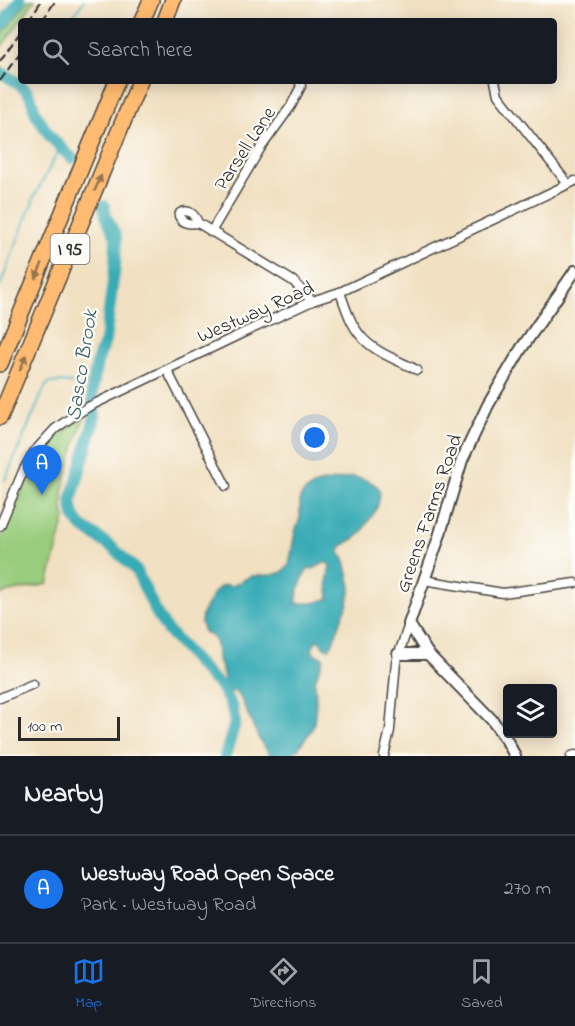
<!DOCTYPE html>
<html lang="en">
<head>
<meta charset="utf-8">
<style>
  body { margin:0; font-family:"Indie Flower",sans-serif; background:#242831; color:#f1f3f6 }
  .controls { position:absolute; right:18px; bottom:18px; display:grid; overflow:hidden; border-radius:6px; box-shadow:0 3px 15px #0003 }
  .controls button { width:54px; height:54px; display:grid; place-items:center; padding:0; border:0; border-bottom:2px solid #363941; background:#171b24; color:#f1f3f6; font:30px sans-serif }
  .scale { position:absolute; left:18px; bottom:15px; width:102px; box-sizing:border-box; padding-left:6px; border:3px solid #2b2b2b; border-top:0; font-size:16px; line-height:21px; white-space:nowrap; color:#2b2b2b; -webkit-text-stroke:4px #fdfcf7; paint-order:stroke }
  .you { position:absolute; left:315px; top:438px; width:21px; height:21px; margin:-15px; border:4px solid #fff; border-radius:50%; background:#1a73e8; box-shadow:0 0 0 9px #1a73e833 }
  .badge { display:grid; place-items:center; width:39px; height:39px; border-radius:50%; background:#1a73e8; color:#fff; font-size:20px; font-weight:700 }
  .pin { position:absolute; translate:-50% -50px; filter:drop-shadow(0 2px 3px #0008) }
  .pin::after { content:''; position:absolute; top:32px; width:21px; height:18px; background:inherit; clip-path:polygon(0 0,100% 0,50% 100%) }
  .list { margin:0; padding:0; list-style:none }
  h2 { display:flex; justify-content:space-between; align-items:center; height:78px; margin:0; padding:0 24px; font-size:26px }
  h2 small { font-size:20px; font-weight:400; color:#9ea1a6 }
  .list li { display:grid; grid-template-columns:39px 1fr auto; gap:18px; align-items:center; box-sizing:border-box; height:108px; padding:0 24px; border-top:2px solid #363941 }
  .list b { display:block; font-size:22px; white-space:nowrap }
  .list p { margin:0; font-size:20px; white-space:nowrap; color:#9ea1a6 }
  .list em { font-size:20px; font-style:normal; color:#9ea1a6 }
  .icon { flex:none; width:33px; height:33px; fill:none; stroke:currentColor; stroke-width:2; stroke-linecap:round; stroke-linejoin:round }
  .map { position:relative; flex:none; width:575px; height:756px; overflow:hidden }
  .search { position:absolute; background:#171b24; box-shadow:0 3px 15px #0003; left:18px; right:18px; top:18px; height:66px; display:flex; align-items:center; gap:15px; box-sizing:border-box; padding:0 21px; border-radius:6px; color:#9ea1a6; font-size:22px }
  .sheet { height:186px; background:#171b24 }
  nav { display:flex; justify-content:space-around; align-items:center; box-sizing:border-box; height:84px; border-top:2px solid #363941; background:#171b24; font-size:16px; color:#9ea1a6 }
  nav a { display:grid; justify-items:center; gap:3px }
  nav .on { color:#1a73e8 }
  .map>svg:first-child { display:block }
  .green { fill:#99cc7c; stroke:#627c54; stroke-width:1.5 }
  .water { fill:#39abb5; stroke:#326b70; stroke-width:1.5; fill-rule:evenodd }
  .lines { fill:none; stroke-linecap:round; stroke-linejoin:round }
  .stream { stroke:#39abb5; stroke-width:2 }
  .river { stroke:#39abb5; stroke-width:12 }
  .minor-casing { stroke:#494642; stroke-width:11 }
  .tertiary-casing { stroke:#494642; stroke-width:14 }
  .motorway-casing { stroke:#494642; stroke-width:18 }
  .minor { stroke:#fff; stroke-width:8 }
  .tertiary { stroke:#fff; stroke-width:10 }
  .motorway { stroke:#ffbb71; stroke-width:15 }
  .rail { stroke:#2b2b2b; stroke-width:2; stroke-dasharray:9 4.5; stroke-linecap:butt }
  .oneway { fill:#95734e }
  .labels { text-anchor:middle; stroke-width:4.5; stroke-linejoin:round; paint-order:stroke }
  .shield { fill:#fdfcf7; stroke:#6a6a68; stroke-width:1.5 }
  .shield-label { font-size:18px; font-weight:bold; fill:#2b2b2b }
  .street-label { font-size:20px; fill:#2b2b2b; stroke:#fdfcf7 }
  .water-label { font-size:21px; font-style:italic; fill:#315e62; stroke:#fdfcf7 }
</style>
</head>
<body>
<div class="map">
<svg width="575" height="756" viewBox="0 0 575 756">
  <rect width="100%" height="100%" fill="#fdfcf7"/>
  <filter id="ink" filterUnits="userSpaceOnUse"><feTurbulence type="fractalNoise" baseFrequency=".0167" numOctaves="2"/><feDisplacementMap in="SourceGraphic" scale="12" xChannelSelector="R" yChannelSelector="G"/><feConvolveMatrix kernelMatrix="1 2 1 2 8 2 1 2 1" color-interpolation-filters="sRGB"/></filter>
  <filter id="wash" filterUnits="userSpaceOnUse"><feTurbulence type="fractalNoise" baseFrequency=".008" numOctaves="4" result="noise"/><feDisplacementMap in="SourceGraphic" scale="24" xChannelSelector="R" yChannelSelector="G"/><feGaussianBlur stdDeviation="1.35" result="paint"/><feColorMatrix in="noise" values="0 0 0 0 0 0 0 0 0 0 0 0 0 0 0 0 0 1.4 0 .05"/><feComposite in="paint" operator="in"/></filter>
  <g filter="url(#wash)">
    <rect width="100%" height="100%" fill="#f1e0c1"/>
    <!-- green -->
    <g class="green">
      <polygon points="28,0 35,0 0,49 0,38"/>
      <path d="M 84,417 C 77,441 55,496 65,518 L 48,584 L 0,594 L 0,540 L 42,448 L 56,436 Z"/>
    </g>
    <!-- water -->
    <path class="water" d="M 353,477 C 363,478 372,481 379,488 C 382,503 375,512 367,523 C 364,527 363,532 359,535 C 353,541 345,541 340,549 L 341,555 L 345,561 L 351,587 L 348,603 L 332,645 L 329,649 L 324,647 L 317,639 L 312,649 L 314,654 L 324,658 L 315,680 L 316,702 L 314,724 L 310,732 L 298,749 L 289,756 L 271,756 L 259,739 L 240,697 L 234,691 L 230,692 L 223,682 L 224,678 L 217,655 L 216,644 L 212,637 L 204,632 L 201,623 L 202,614 L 214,593 L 220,587 L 226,585 L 232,586 L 251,576 L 273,575 L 282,572 L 289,565 L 295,532 L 300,518 L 300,498 L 305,491 L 319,483 ZM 324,563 L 328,563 L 330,566 L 327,582 L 329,597 L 328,599 L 313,603 L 296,603 C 297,593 302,576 309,568 L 313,569 Z"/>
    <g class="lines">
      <!-- stream -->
      <g class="stream">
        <polyline points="74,21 72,19 84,0"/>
        <polyline points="77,21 78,21"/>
        <polyline points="23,89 24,81"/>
        <polyline points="0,286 29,210 32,206 33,199 60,148"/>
        <polyline points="5,480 45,387 49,383 60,382 93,385"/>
      </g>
      <!-- river -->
      <g class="river">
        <polyline points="0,27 20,0"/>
        <path d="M 0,72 C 10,78 24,85 30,96 C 33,101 33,108 36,114 C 45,131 57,146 72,158"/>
        <polyline points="104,206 106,216 116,237 115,266 105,341 97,362 92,392 95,417 71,501 74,516 80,525 113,548 136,570 157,614 167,630 211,678 220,685 232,707 235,723 225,756"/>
      </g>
    </g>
  </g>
  <g filter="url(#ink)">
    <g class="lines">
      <defs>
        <g id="minor">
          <polyline points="495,81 498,95 568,184"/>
          <path d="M 198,223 C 195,215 189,208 180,213 L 179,216 C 183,224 189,224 198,223 L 293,281 L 312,301"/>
          <polyline points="211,232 260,149 291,106 301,86 299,81"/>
          <path d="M 340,292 C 345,306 350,323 360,335 C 373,352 398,360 417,370"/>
          <polyline points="167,370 226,486"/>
          <polyline points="0,526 23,471 34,452 55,429 72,417 88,407 245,332 312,301 340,292 575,181"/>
          <polyline points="424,580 503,593 575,583"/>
          <polyline points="0,698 33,684"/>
          <polyline points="384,756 390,730 396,662 409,624"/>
          <polyline points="571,756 575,755"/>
        </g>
        <g id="tertiary">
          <polyline points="398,654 428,654"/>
          <polyline points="515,756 506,739 492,720 428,654 409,624 439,537 462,460 488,405 521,349 575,271"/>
        </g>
        <g id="motorway">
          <polyline points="142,21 151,0"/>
          <polyline points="165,21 173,0"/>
          <polyline points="0,364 117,81"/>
          <polyline points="0,417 140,81"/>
        </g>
      </defs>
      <!-- minor casing -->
      <use href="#minor" class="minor-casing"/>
      <!-- tertiary casing -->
      <use href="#tertiary" class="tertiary-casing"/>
      <!-- motorway casing -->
      <use href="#motorway" class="motorway-casing"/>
      <!-- minor -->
      <use href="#minor" class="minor"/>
      <!-- tertiary -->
      <use href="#tertiary" class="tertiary"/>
      <!-- motorway -->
      <use href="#motorway" class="motorway"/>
      <!-- rail -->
      <g class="rail">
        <polyline points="28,21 42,0"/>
        <polyline points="42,21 56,0"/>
        <polyline points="0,61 21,31"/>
        <polyline points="0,81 21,51"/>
      </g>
    </g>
    <!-- one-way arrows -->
    <defs><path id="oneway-solid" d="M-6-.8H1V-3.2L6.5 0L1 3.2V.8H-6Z" transform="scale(1.5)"/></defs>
    <g class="oneway">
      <use href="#oneway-solid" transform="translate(98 183) rotate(-67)"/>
      <use href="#oneway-solid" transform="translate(39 271) rotate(113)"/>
      <use href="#oneway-solid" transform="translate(23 363) rotate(-67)"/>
    </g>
  </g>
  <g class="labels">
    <!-- shield labels -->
    <rect class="shield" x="50.5" y="234" width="39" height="30" rx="4.5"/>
    <g class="shield-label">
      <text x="70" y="255">I 95</text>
    </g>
    <!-- street labels -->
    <g class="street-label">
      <text transform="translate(244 148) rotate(-57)" y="7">Parsell Lane</text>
      <text transform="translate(255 311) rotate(-24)" y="7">Westway Road</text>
      <text transform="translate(428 513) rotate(-71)" y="7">Greens Farms Road</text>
    </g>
    <!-- water labels -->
    <g class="water-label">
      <text transform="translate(81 365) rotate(-81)" y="7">Sasco Brook</text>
    </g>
  </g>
</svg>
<div class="controls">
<button><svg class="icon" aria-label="layers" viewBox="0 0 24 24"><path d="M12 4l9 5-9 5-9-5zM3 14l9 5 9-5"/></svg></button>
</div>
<div class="scale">100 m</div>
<div class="you"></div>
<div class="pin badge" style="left:42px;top:495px">A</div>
<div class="search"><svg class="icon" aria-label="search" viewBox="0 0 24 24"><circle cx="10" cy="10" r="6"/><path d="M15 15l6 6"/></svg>Search here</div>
</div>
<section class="sheet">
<h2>Nearby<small></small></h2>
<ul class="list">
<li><span class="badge">A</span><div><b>Westway Road Open Space</b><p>Park · Westway Road</p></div><em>270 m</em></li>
</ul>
</section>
<nav>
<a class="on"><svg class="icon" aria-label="map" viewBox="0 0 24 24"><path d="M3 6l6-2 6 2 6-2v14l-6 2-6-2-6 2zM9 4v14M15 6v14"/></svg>Map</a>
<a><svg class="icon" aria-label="directions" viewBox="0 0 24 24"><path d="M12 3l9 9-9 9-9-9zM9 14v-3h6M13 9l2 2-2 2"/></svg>Directions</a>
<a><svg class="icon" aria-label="saved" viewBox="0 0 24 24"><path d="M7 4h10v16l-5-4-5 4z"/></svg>Saved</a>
</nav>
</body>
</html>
